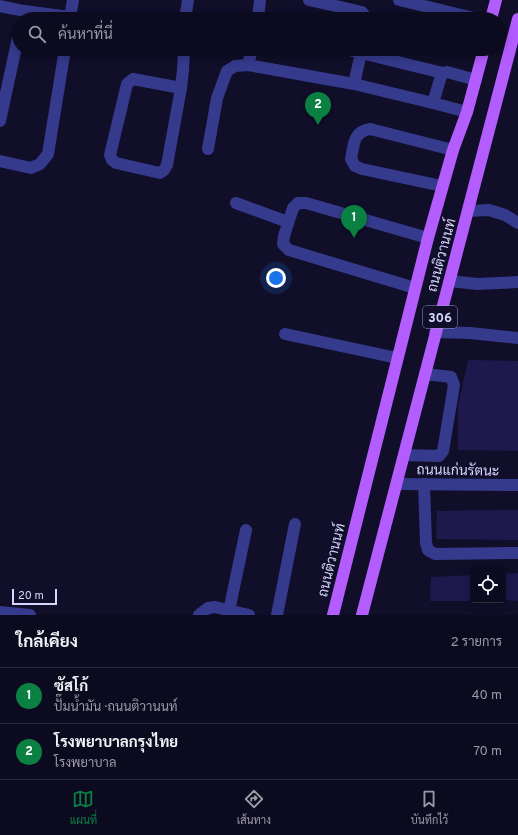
<!DOCTYPE html>
<html lang="th">
<head>
<meta charset="utf-8">
<style>
  body { margin:0; font-family:Overpass,Sarabun,sans-serif; background:#151328; color:#f1f3f6 }
  .controls { position:absolute; right:12px; bottom:12px; display:grid; overflow:hidden; border-radius:4px; box-shadow:0 2px 10px #0003 }
  .controls button { width:36px; height:36px; display:grid; place-items:center; padding:0; border:0; border-bottom:1px solid #2c2b3d; background:#0c0a1f; color:#f1f3f6; font:20px sans-serif }
  .scale { position:absolute; left:12px; bottom:10px; width:45px; box-sizing:border-box; padding-left:4px; border:2px solid #d7d6ff; border-top:0; font-size:11px; line-height:14px; white-space:nowrap; color:#d7d6ff; -webkit-text-stroke:3px #100e29; paint-order:stroke }
  .you { position:absolute; left:276px; top:278px; width:14px; height:14px; margin:-10px; border:3px solid #fff; border-radius:50%; background:#1a73e8; box-shadow:0 0 0 6px #1a73e833 }
  .badge { display:grid; place-items:center; width:26px; height:26px; border-radius:50%; background:#0b8043; color:#fff; font-size:13px; font-weight:700 }
  .pin { position:absolute; translate:-50% -33px; filter:drop-shadow(0 1px 2px #0008) }
  .pin::after { content:''; position:absolute; top:21px; width:14px; height:12px; background:inherit; clip-path:polygon(0 0,100% 0,50% 100%) }
  .list { margin:0; padding:0; list-style:none }
  h2 { display:flex; justify-content:space-between; align-items:center; height:52px; margin:0; padding:0 16px; font-size:17px }
  h2 small { font-size:13px; font-weight:400; color:#9a9aa4 }
  .list li { display:grid; grid-template-columns:26px 1fr auto; gap:12px; align-items:center; box-sizing:border-box; height:56px; padding:0 16px; border-top:1px solid #2c2b3d }
  .list b { display:block; font-size:15px; white-space:nowrap }
  .list p { margin:0; font-size:13px; white-space:nowrap; color:#9a9aa4 }
  .list em { font-size:13px; font-style:normal; color:#9a9aa4 }
  .icon { flex:none; width:22px; height:22px; fill:none; stroke:currentColor; stroke-width:2; stroke-linecap:round; stroke-linejoin:round }
  .map { position:relative; flex:none; width:518px; height:615px; overflow:hidden }
  .search { position:absolute; background:#0c0a1f; box-shadow:0 2px 10px #0003; left:12px; right:12px; top:12px; height:44px; display:flex; align-items:center; gap:10px; box-sizing:border-box; padding:0 14px; border-radius:22px; color:#9a9aa4; font-size:15px }
  .sheet { height:164px; background:#0c0a1f }
  nav { display:flex; justify-content:space-around; align-items:center; box-sizing:border-box; height:56px; border-top:1px solid #2c2b3d; background:#0c0a1f; font-size:11px; color:#9a9aa4 }
  nav a { display:grid; justify-items:center; gap:2px }
  nav .on { color:#0b8043 }
  .map>svg:first-child { display:block }
  .building { fill:#1e184c }
  .lines { fill:none; stroke-linecap:round; stroke-linejoin:round }
  .minor { stroke:#353a8c; stroke-width:12 }
  .major { stroke:#b35dff; stroke-width:12 }
  .labels { text-anchor:middle; stroke-width:3; stroke-linejoin:round; paint-order:stroke }
  .shield { fill:#100e29; stroke:#9b9abf; stroke-width:1 }
  .shield-label { font-size:13px; font-weight:bold; fill:#d7d6ff }
  .street-label { font-size:14px; fill:#d7d6ff; stroke:#100e29 }
</style>
</head>
<body>
<div class="map">
<svg width="518" height="615" viewBox="0 0 518 615">
  <rect width="100%" height="100%" fill="#100e29"/>
  <!-- building -->
  <g class="building">
    <polygon points="468,360 518,361 518,451 458,450 458,406"/>
    <polygon points="494,510 518,510 518,540 436,539 437,511"/>
    <polygon points="518,573 518,601 503,600 503,574"/>
    <polygon points="473,575 473,601 430,601 431,577"/>
  </g>
  <g class="lines">
    <!-- minor -->
    <g class="minor">
      <polyline points="309,0 362,12 365,16 365,19"/>
      <polyline points="399,0 478,19"/>
      <polyline points="0,6 24,11 70,17 73,0"/>
      <polyline points="185,19 188,0"/>
      <polyline points="258,19 260,0"/>
      <polyline points="345,49 361,53 354,84"/>
      <polyline points="362,49 361,53 443,73"/>
      <polyline points="248,65 252,49"/>
      <polygon points="133,79 181,88 167,165 164,170 160,173 116,163 112,160 110,155 127,84"/>
      <polyline points="181,88 183,70 184,49"/>
      <polyline points="467,112 433,103 441,76 443,73 447,72 476,80"/>
      <polyline points="0,121 19,33"/>
      <polyline points="208,149 217,98 227,71 235,66 248,65 354,84 433,103"/>
      <polyline points="0,161 31,168 40,164 48,154 65,49"/>
      <path d="M 442,186 L 362,169 L 355,166 L 351,159 C 354,144 353,132 370,129 L 453,150"/>
      <polyline points="236,203 288,222"/>
      <polyline points="468,211 489,210 505,215 518,223"/>
      <polyline points="450,281 477,284 518,282"/>
      <polyline points="415,288 289,250 283,244 284,236 293,208 298,203 306,203 428,238"/>
      <polyline points="435,332 470,333 518,338"/>
      <polyline points="285,334 397,358"/>
      <polyline points="404,455 439,456 443,451 454,385 451,377 425,374"/>
      <polyline points="397,484 518,485"/>
      <polyline points="424,484 426,543 428,550 435,554 518,553"/>
      <polyline points="229,611 246,530"/>
      <polyline points="0,612 30,615"/>
      <polyline points="199,615 208,608 215,607 249,615"/>
      <polyline points="277,615 295,524"/>
    </g>
    <!-- major -->
    <g class="major">
      <polyline points="491,19 496,0"/>
      <polyline points="333,615 428,238 453,150 467,112 484,49"/>
      <polyline points="362,615 518,19"/>
    </g>
  </g>
  <g class="labels">
    <!-- shield labels -->
    <rect class="shield" x="423" y="306" width="34" height="22" rx="3"/>
    <g class="shield-label">
      <text x="440" y="322">306</text>
    </g>
    <!-- street labels -->
    <g class="street-label">
      <text transform="translate(441 255) rotate(-75)" y="5">ถนนติวานนท์</text>
      <text transform="translate(458 470) rotate(1)" y="5">ถนนแก่นรัตนะ</text>
      <text transform="translate(331 560) rotate(-76)" y="5">ถนนติวานนท์</text>
    </g>
  </g>
</svg>
<div class="controls">
<button><svg class="icon" aria-label="locate" viewBox="0 0 24 24"><circle cx="12" cy="12" r="6"/><path d="M12 2v4M12 18v4M2 12h4M18 12h4"/></svg></button>
</div>
<div class="scale">20 m</div>
<div class="you"></div>
<div class="pin badge" style="left:354px;top:238px">1</div>
<div class="pin badge" style="left:318px;top:125px">2</div>
<div class="search"><svg class="icon" aria-label="search" viewBox="0 0 24 24"><circle cx="10" cy="10" r="6"/><path d="M15 15l6 6"/></svg>ค้นหาที่นี่</div>
</div>
<section class="sheet">
<h2>ใกล้เคียง<small>2 รายการ</small></h2>
<ul class="list">
<li><span class="badge">1</span><div><b>ซัสโก้</b><p>ปั๊มน้ำมัน · ถนนติวานนท์</p></div><em>40 m</em></li>
<li><span class="badge">2</span><div><b>โรงพยาบาลกรุงไทย</b><p>โรงพยาบาล</p></div><em>70 m</em></li>
</ul>
</section>
<nav>
<a class="on"><svg class="icon" aria-label="map" viewBox="0 0 24 24"><path d="M3 6l6-2 6 2 6-2v14l-6 2-6-2-6 2zM9 4v14M15 6v14"/></svg>แผนที่</a>
<a><svg class="icon" aria-label="directions" viewBox="0 0 24 24"><path d="M12 3l9 9-9 9-9-9zM9 14v-3h6M13 9l2 2-2 2"/></svg>เส้นทาง</a>
<a><svg class="icon" aria-label="saved" viewBox="0 0 24 24"><path d="M7 4h10v16l-5-4-5 4z"/></svg>บันทึกไว้</a>
</nav>
</body>
</html>
